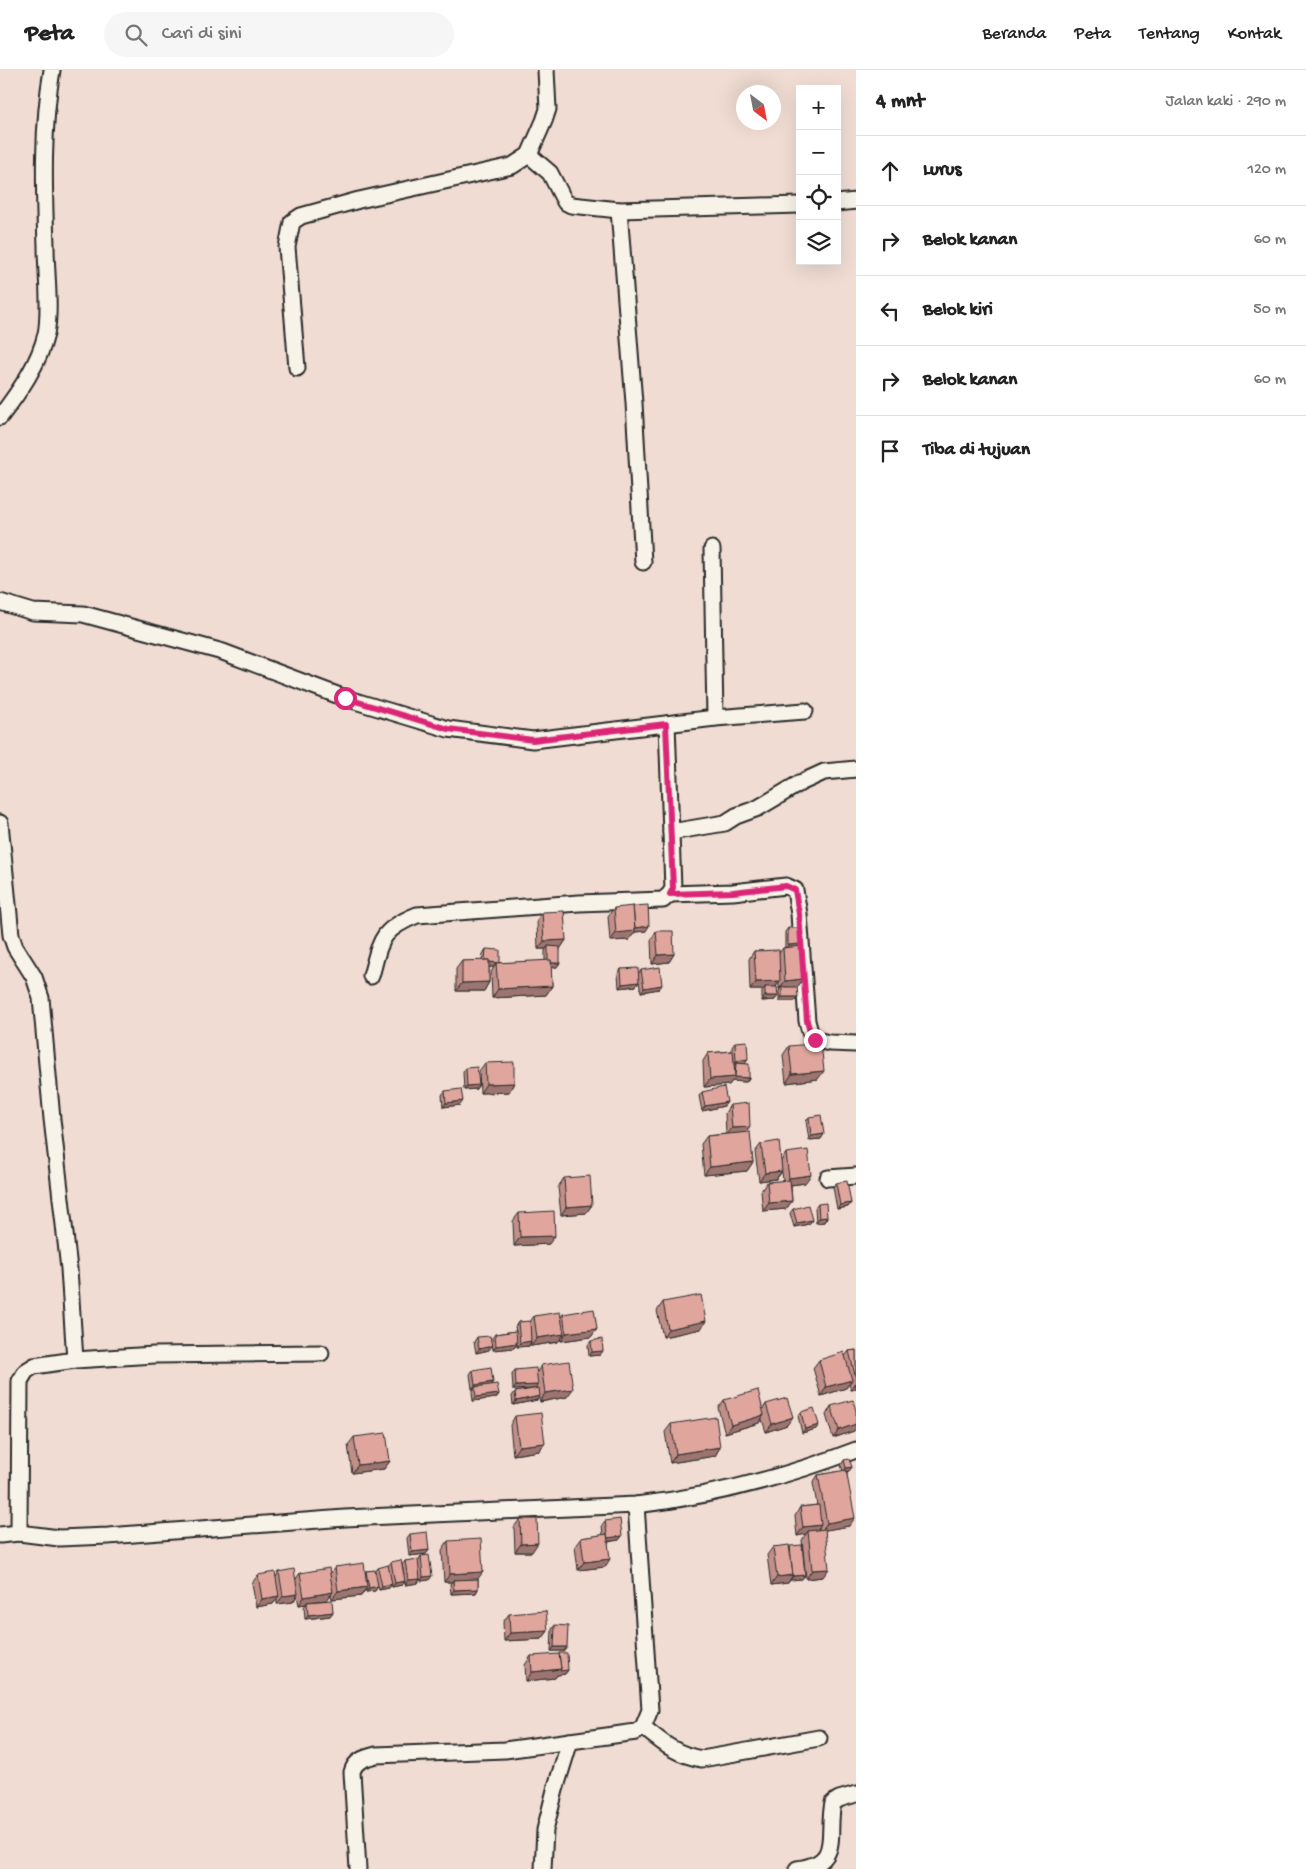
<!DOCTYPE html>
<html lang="id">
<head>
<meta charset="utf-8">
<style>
  body { margin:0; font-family:"Gochi Hand",sans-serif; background:#f6f6f6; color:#222 }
  .controls { position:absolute; right:15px; top:15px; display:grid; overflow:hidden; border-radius:0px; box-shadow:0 5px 20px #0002 }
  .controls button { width:45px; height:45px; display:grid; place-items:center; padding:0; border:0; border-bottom:1px solid #e0e0e0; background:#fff; color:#222; font:25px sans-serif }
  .compass { position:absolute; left:736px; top:15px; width:45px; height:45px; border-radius:50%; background:#fff; box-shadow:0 5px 20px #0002; rotate:148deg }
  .stop { position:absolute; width:15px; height:15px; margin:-11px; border:4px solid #db2777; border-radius:50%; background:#fff }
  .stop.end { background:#db2777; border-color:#fff; box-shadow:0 1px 5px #0008 }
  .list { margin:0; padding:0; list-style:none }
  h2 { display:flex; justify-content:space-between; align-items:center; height:65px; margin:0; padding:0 20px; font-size:21px }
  h2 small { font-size:16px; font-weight:400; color:#767676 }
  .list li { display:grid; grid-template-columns:32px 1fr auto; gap:15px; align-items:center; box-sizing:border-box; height:70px; padding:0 20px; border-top:1px solid #e0e0e0 }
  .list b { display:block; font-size:19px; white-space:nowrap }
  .list em { font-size:16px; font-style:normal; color:#767676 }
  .icon { flex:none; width:28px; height:28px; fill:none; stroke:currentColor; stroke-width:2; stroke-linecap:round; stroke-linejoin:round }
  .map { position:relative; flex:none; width:856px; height:1799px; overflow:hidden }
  header { display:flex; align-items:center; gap:30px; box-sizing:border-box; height:70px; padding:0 25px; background:#fff; border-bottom:1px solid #e0e0e0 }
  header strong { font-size:24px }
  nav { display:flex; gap:28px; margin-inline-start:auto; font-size:18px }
  .search { width:350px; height:45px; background:#f6f6f6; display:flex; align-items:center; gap:12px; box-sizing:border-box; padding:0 18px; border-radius:28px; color:#767676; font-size:19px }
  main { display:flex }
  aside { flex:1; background:#fff }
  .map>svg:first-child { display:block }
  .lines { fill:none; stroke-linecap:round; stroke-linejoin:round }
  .street-casing { stroke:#2b2b2b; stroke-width:19 }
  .street { stroke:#f7f3e8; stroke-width:15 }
  .wall { fill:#c18f88; stroke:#2b2b2b }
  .shaded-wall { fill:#9d746f; stroke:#2b2b2b }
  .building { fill:#e0a69e; stroke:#2b2b2b }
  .route { stroke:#db2777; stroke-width:6 }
</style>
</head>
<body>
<header>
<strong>Peta</strong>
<div class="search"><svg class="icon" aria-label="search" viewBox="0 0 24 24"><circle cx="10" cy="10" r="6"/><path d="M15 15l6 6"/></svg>Cari di sini</div>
<nav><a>Beranda</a><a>Peta</a><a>Tentang</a><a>Kontak</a></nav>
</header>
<main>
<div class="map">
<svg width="856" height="1799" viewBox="0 0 856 1799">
  <rect width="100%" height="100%" fill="#f0dcd2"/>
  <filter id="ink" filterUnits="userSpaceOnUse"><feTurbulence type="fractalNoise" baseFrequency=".02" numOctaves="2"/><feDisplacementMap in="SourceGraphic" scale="10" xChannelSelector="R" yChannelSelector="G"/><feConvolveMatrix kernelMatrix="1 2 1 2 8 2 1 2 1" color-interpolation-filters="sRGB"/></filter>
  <g filter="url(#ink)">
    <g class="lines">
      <defs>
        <g id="street">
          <polyline points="529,85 550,103 565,132 571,135 619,140 800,135"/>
          <polyline points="837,133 856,131"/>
          <polyline points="619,140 634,333 643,492"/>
          <polyline points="297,298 287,177 292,152 301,146 359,130 512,96 529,85 544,51 548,39 546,0"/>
          <path d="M 0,347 C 19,322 39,294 46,264 C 51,239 46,202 46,176 C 44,118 42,57 52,0"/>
          <polyline points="712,479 715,648"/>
          <polyline points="0,532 33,542 83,544 223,582 345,628 448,659 533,670 715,648 805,641"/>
          <polyline points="0,753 11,865 15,877 34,907 41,928 52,1049 69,1199 75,1290"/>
          <polyline points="671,762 725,753 736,746 758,738 800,713 824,702 856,699"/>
          <polyline points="670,824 733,822 786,816 795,820 799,844 807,951 810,962 815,970 830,973 856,974"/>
          <path d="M 371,906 C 381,870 380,860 417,845 L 579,833 L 663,830 L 670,824 L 673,818 L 667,654"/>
          <polyline points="828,1108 856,1106"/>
          <polyline points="19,1463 20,1311 26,1301 34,1296 75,1290 154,1285 321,1283"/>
          <path d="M 0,1465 L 19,1463 L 59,1468 L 108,1466 L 345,1448 L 636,1435 C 714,1426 783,1408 856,1380"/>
          <path d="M 643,1657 C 663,1673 676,1685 702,1689 L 819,1668"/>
          <path d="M 358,1799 L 352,1702 C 355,1690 365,1688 376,1685 L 505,1680 L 636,1662 L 643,1657 L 650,1640 L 636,1435"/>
          <polyline points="543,1799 545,1760 555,1720 570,1671"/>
          <path d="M 797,1799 C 843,1793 826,1765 833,1733 L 839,1729 L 856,1724"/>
        </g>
      </defs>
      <!-- street casing -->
      <use href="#street" class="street-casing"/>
      <!-- street -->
      <use href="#street" class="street"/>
    </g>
    <!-- wall -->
    <g class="wall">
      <polygon points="614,838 646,861 635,862 629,870 610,871 608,846"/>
      <polygon points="542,842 566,870 560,879 557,897 551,897 552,916 546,925 492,928 491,902 494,897 489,897 489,912 484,921 456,921 456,899 462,891 482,891 483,884 486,879 499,893 545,891 545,881 546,879 538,879 537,850"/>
      <polygon points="788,858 799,877 803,909 797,917 795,931 779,931 779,921 780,919 779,919 779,912 776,917 775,930 762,931 762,921 763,920 750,920 749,889 754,881 779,883 783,878 785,877 785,862"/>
      <polygon points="656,861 674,884 669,892 652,894 651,870"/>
      <polygon points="621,899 639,903 641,900 659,919 641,922 639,912 636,916 619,918 618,904"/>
      <polygon points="735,972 745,994 749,1008 746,1012 732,1011 729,1015 704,1017 703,991 708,983 732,981 732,977"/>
      <polygon points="789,976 818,1009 786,1013 783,985"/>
      <polygon points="485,993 514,1013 509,1022 480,1023 479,1001"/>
      <polygon points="466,998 476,1019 464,1020 463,1002"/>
      <polygon points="445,1021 460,1035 443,1037 442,1025"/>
      <polygon points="702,1022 727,1032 724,1036 702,1041 699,1026"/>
      <polygon points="730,1035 750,1057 746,1062 753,1092 747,1101 704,1105 701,1074 707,1066 726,1064 725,1043"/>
      <polygon points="809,1047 824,1064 821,1069 809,1070 806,1051"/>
      <polygon points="761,1074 781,1091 786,1083 805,1113 791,1115 792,1131 786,1139 763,1141 761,1121 767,1112 783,1111 782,1102 776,1109 759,1111 755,1082"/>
      <polygon points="564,1108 592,1135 586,1143 561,1145 558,1117"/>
      <polygon points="836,1113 851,1133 848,1137 837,1139 833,1117"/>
      <polygon points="818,1134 827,1147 824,1152 816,1153 815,1138"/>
      <polygon points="793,1139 812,1150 809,1154 794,1157 790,1143"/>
      <polygon points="519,1143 549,1174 514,1176 513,1151"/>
      <polygon points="663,1232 701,1259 663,1267 657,1241"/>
      <polygon points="563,1244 597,1259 591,1267 561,1271 560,1269 558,1272 531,1276 531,1272 529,1276 517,1277 517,1274 514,1278 493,1280 492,1268 495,1264 516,1261 515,1257 518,1252 530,1252 534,1246 561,1247"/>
      <polygon points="477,1267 489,1280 476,1283 474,1272"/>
      <polygon points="591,1271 600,1285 589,1286 588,1275"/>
      <polygon points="856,1280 856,1319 851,1320 849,1314 846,1318 821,1326 813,1298 819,1290 845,1286 849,1281"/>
      <polygon points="541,1295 567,1327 540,1332 539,1328 537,1330 513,1335 512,1326 515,1322 535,1319 513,1320 512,1304 515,1300 537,1302"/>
      <polygon points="473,1300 491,1315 499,1324 496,1328 473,1331 472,1322 474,1319 472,1319 470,1304"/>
      <polygon points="724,1330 763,1339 766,1334 787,1355 766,1362 762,1349 759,1353 725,1363 718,1338"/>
      <polygon points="831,1336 854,1361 833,1368 826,1345"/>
      <polygon points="801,1342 816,1359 802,1363 798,1346"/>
      <polygon points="515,1346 545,1373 539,1381 513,1385 510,1355"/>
      <polygon points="671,1354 720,1377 715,1386 670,1393 665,1362"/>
      <polygon points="354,1367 390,1391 384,1399 352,1403 348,1375"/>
      <polygon points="844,1390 852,1397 849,1401 847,1402 849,1456 825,1460 823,1507 806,1509 802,1470 806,1464 797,1466 795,1446 800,1437 817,1435 813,1413 818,1405 843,1401 841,1395"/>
      <polygon points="520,1449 532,1482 515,1482 514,1457"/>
      <polygon points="605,1451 622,1466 619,1470 608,1472 605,1497 578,1500 575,1476 581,1468 603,1465 602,1455"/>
      <polygon points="410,1464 429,1480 426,1484 409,1486 407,1468"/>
      <polygon points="448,1471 478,1509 478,1519 476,1523 451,1524 450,1514 452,1512 444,1512 442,1480"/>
      <polygon points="773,1477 790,1477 805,1505 802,1509 790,1510 788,1513 771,1515 767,1485"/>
      <polygon points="421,1486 429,1510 421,1511 420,1509 418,1513 405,1515 405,1512 402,1515 392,1517 391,1515 389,1518 379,1520 378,1516 375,1521 366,1522 366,1519 361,1526 332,1529 331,1524 327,1530 333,1542 330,1546 305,1549 304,1537 306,1534 299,1535 297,1526 293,1532 277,1534 277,1529 273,1534 256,1537 252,1513 258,1505 276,1507 279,1502 296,1509 300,1503 330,1504 335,1497 365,1503 366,1501 376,1501 378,1498 388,1496 391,1492 404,1504 402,1495 405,1491 418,1491"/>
      <polygon points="509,1544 548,1561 542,1569 504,1571 503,1552"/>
      <polygon points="555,1555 567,1577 564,1581 551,1581 552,1559"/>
      <polygon points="531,1586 568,1600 565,1604 557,1605 555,1608 526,1611 525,1595"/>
    </g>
    <!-- shaded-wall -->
    <g class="shaded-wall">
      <polygon points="649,856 646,861 635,862 629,870 610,871 616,863 635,858"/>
      <polygon points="566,870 560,879 548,876 546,879 538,879 544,871"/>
      <polygon points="801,874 798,878 785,879 788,875"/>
      <polygon points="674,884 669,892 652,894 658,885"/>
      <polygon points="485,892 500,893 496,893 494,897 482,897"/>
      <polygon points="548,893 560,893 557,897 545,897"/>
      <polygon points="803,909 797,918 782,917 780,919 779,919 785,911"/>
      <polygon points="780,911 774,919 765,917 763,920 750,920 756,912"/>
      <polygon points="489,912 484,921 456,921 462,913"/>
      <polygon points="639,912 636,916 619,918 622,914"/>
      <polygon points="662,915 659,919 641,922 644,918"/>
      <polygon points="552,916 546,925 492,928 498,919"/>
      <polygon points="765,926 778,926 775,930 762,931"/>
      <polygon points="782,927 798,927 795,931 779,931"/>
      <polygon points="748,989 745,994 736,993 735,995 733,995 736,991"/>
      <polygon points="824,1001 818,1009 786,1013 792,1004"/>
      <polygon points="735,1007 749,1008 746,1012 732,1011 729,1015 704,1017 710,1009"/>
      <polygon points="514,1013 509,1022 480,1023 486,1014"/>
      <polygon points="479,1015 476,1019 464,1020 467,1016"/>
      <polygon points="463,1031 460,1035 443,1037 446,1033"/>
      <polygon points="727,1032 724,1036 702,1041 705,1036"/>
      <polygon points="750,1057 744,1065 726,1066 732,1058"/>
      <polygon points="824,1064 821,1069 809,1070 811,1066"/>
      <polygon points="753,1092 747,1101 704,1105 710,1097"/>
      <polygon points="782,1101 776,1109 759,1111 765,1103"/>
      <polygon points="811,1105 805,1113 783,1116 789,1108"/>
      <polygon points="792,1131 786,1139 763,1141 769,1133"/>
      <polygon points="851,1133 848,1137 837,1139 840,1135"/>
      <polygon points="592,1135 586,1143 561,1145 566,1137"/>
      <polygon points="827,1147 824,1152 816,1153 819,1148"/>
      <polygon points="812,1150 809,1154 794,1157 797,1153"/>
      <polygon points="555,1166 549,1174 514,1176 520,1167"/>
      <polygon points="706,1251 701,1259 663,1267 668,1259"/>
      <polygon points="597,1259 591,1267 561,1271 566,1263"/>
      <polygon points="564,1264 558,1272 531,1276 537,1268"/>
      <polygon points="531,1271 529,1276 517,1277 520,1273"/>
      <polygon points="517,1273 514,1278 493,1280 496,1276"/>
      <polygon points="492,1276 489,1280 476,1283 479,1279"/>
      <polygon points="603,1281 600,1285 589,1286 592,1282"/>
      <polygon points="852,1310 846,1318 821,1326 826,1317"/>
      <polygon points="493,1312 490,1316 475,1317 472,1319 475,1315"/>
      <polygon points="856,1312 856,1319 851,1320"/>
      <polygon points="538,1315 535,1319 513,1320 516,1316"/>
      <polygon points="573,1319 567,1327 540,1332 545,1323"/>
      <polygon points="499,1324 496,1328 473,1331 476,1327"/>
      <polygon points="540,1326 537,1330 513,1335 516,1331"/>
      <polygon points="764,1345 759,1353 725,1363 731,1355"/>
      <polygon points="793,1347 787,1355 766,1362 772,1354"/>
      <polygon points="856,1354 856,1358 854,1361 833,1368 839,1360"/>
      <polygon points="819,1355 816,1359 802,1363 805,1359"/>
      <polygon points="545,1373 539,1381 513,1385 519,1376"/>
      <polygon points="720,1377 715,1386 670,1393 676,1384"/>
      <polygon points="390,1391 384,1399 352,1403 358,1395"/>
      <polygon points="852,1397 849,1401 843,1403 846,1398"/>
      <polygon points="855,1448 849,1456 821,1461 827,1453"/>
      <polygon points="821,1455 816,1463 808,1461 806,1464 797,1466 803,1457"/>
      <polygon points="622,1466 619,1470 604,1472 607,1468"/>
      <polygon points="538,1473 532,1482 515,1482 521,1474"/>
      <polygon points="429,1480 426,1484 409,1486 412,1482"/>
      <polygon points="610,1489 605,1497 578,1500 584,1492"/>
      <polygon points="829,1499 823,1507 806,1509 812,1500"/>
      <polygon points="483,1502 477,1510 453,1510 452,1512 444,1512 450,1504"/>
      <polygon points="793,1505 788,1513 771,1515 777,1507"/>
      <polygon points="805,1505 802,1509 790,1510 793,1506"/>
      <polygon points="432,1506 429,1510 421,1511 423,1507"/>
      <polygon points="420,1509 418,1513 405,1515 408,1510"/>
      <polygon points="405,1511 402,1515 392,1517 395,1513"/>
      <polygon points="392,1514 389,1518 379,1520 382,1516"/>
      <polygon points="378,1516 375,1521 366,1522 369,1518"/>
      <polygon points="367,1517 361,1526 332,1529 338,1521"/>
      <polygon points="478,1519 476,1523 451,1524 454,1520"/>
      <polygon points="333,1522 327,1530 307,1532 306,1534 299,1535 304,1527"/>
      <polygon points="298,1524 293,1532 277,1534 283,1526"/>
      <polygon points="279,1526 273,1534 256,1537 262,1529"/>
      <polygon points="333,1542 330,1546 305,1549 308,1545"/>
      <polygon points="548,1561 542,1569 504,1571 510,1563"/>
      <polygon points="554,1577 567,1577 564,1581 551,1581"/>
      <polygon points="561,1599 568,1600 565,1604 557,1605 555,1608 526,1611 532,1602"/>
    </g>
    <!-- building -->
    <g class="building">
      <polygon points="648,835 649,856 635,858 633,836"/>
      <polygon points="633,836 635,861 616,863 614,838"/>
      <polygon points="564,841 566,870 544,871 542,842"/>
      <polygon points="788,858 800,858 801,874 788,875"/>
      <polygon points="656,861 673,861 674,884 658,885"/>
      <polygon points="548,876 560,877 560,893 551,893 551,890 548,891"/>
      <polygon points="801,876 803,909 785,911 783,878"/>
      <polygon points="486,879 500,880 500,893 489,892 489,890 485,890"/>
      <polygon points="779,880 780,911 756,912 754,881"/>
      <polygon points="489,890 489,912 462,913 462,891"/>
      <polygon points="551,890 552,916 498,919 496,893"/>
      <polygon points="660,897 662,915 644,918 641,900"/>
      <polygon points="638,898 639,912 622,914 621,899"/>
      <polygon points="765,917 777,917 778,926 765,926"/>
      <polygon points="782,917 797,917 798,927 782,927"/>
      <polygon points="747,971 748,989 736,991 735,972"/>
      <polygon points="821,973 824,1001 792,1004 789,976"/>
      <polygon points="733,981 735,1007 710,1009 708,983"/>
      <polygon points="514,992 514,1013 486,1014 485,993"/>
      <polygon points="736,993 749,994 749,1008 735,1007"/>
      <polygon points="477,997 479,1015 467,1016 466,998"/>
      <polygon points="724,1017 727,1032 705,1036 702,1022"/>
      <polygon points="461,1019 463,1031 446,1033 445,1021"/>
      <polygon points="749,1033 750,1057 732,1058 730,1035"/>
      <polygon points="821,1045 824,1064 811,1066 809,1047"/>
      <polygon points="750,1062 753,1092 710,1097 707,1066"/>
      <polygon points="779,1071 782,1101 765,1103 761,1074"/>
      <polygon points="808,1080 811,1105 789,1108 786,1083"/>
      <polygon points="590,1106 592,1135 566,1137 564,1108"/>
      <polygon points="790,1110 792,1131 769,1133 767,1112"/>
      <polygon points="847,1111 851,1133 840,1135 836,1113"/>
      <polygon points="826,1133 827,1147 819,1148 818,1134"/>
      <polygon points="808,1135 812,1150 797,1153 793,1139"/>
      <polygon points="554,1141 555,1166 520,1167 519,1143"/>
      <polygon points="701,1225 706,1251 668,1259 663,1232"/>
      <polygon points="594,1239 597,1259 566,1263 563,1244"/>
      <polygon points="560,1242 564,1264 537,1268 534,1246"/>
      <polygon points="530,1251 531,1271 520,1273 518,1252"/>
      <polygon points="516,1261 517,1273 496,1276 495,1264"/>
      <polygon points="490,1266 492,1276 479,1279 477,1267"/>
      <polygon points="602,1269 603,1281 592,1282 591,1271"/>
      <polygon points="856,1280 856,1309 849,1281"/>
      <polygon points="844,1282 852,1310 826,1317 819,1290"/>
      <polygon points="569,1291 573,1319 545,1323 541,1295"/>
      <polygon points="491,1297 493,1312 475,1315 473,1300"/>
      <polygon points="536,1298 538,1315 516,1316 515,1300"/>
      <polygon points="497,1314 499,1324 476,1327 475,1317"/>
      <polygon points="539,1318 540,1326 516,1331 515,1322"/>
      <polygon points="758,1320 764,1345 731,1355 724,1330"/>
      <polygon points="787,1328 793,1347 772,1354 766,1334"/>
      <polygon points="853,1330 856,1341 856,1354 839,1360 831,1336"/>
      <polygon points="814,1338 819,1355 805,1359 801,1342"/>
      <polygon points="541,1343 545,1373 519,1376 515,1346"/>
      <polygon points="716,1347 720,1377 676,1384 671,1354"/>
      <polygon points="386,1363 390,1391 358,1395 354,1367"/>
      <polygon points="849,1389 852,1397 846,1398 844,1390"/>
      <polygon points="846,1400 855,1448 827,1453 818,1405"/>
      <polygon points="819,1435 821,1455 803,1457 800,1437"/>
      <polygon points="520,1449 537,1449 538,1473 521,1474"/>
      <polygon points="620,1449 622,1466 608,1468 607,1464 605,1451"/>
      <polygon points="825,1459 829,1499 812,1500 808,1461"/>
      <polygon points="427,1462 429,1480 412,1482 410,1464"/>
      <polygon points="607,1464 610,1489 584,1492 581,1468"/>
      <polygon points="481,1469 483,1502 450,1504 448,1471"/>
      <polygon points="789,1475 793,1505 777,1507 773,1477"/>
      <polygon points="802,1475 805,1505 793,1506 790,1476"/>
      <polygon points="429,1485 432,1506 423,1507 421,1486"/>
      <polygon points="418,1489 420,1509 408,1510 405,1491"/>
      <polygon points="401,1490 405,1511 395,1513 391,1492"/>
      <polygon points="364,1493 367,1517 338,1521 335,1497"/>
      <polygon points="388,1495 392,1514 382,1516 378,1498"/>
      <polygon points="329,1498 333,1522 304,1527 300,1503"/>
      <polygon points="294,1499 298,1524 283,1526 279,1502"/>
      <polygon points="375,1500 378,1516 369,1518 366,1501"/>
      <polygon points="275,1502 279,1526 262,1529 258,1505"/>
      <polygon points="478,1509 478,1519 454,1520 453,1510"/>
      <polygon points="332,1530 333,1542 308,1545 307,1532"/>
      <polygon points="546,1541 548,1561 510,1563 509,1544"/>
      <polygon points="555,1555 568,1556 567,1577 554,1577"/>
      <polygon points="559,1583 567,1583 568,1600 560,1601 561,1599"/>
      <polygon points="559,1584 561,1599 532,1602 531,1586"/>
    </g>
  </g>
  <g class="lines" filter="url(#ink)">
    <!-- route -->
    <polyline class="route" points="345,628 448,659 533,670 666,654 673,818 670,824 733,822 786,816 795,820 799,844 807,951 810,962 815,970"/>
  </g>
</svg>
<div class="controls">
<button>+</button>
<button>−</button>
<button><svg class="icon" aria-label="locate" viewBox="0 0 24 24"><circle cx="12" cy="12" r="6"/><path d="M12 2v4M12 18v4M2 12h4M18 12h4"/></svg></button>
<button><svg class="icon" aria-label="layers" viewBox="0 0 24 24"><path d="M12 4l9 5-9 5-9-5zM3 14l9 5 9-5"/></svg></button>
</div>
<svg class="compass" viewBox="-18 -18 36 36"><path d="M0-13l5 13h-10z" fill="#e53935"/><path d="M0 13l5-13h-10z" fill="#767676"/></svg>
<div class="stop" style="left:345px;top:628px"></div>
<div class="stop end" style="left:815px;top:970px"></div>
</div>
<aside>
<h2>4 mnt<small>Jalan kaki · 290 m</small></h2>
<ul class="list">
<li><svg class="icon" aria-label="ahead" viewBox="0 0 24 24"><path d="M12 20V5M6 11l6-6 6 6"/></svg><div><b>Lurus</b></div><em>120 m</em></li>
<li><svg class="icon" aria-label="right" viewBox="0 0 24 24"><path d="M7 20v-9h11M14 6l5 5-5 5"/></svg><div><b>Belok kanan</b></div><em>60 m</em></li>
<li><svg class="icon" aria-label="left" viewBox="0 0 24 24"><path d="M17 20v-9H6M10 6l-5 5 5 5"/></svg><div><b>Belok kiri</b></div><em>50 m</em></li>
<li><svg class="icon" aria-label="right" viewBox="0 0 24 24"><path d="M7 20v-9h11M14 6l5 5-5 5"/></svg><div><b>Belok kanan</b></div><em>60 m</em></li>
<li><svg class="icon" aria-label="arrive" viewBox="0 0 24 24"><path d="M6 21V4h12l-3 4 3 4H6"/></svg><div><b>Tiba di tujuan</b></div></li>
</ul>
</aside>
</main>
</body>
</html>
